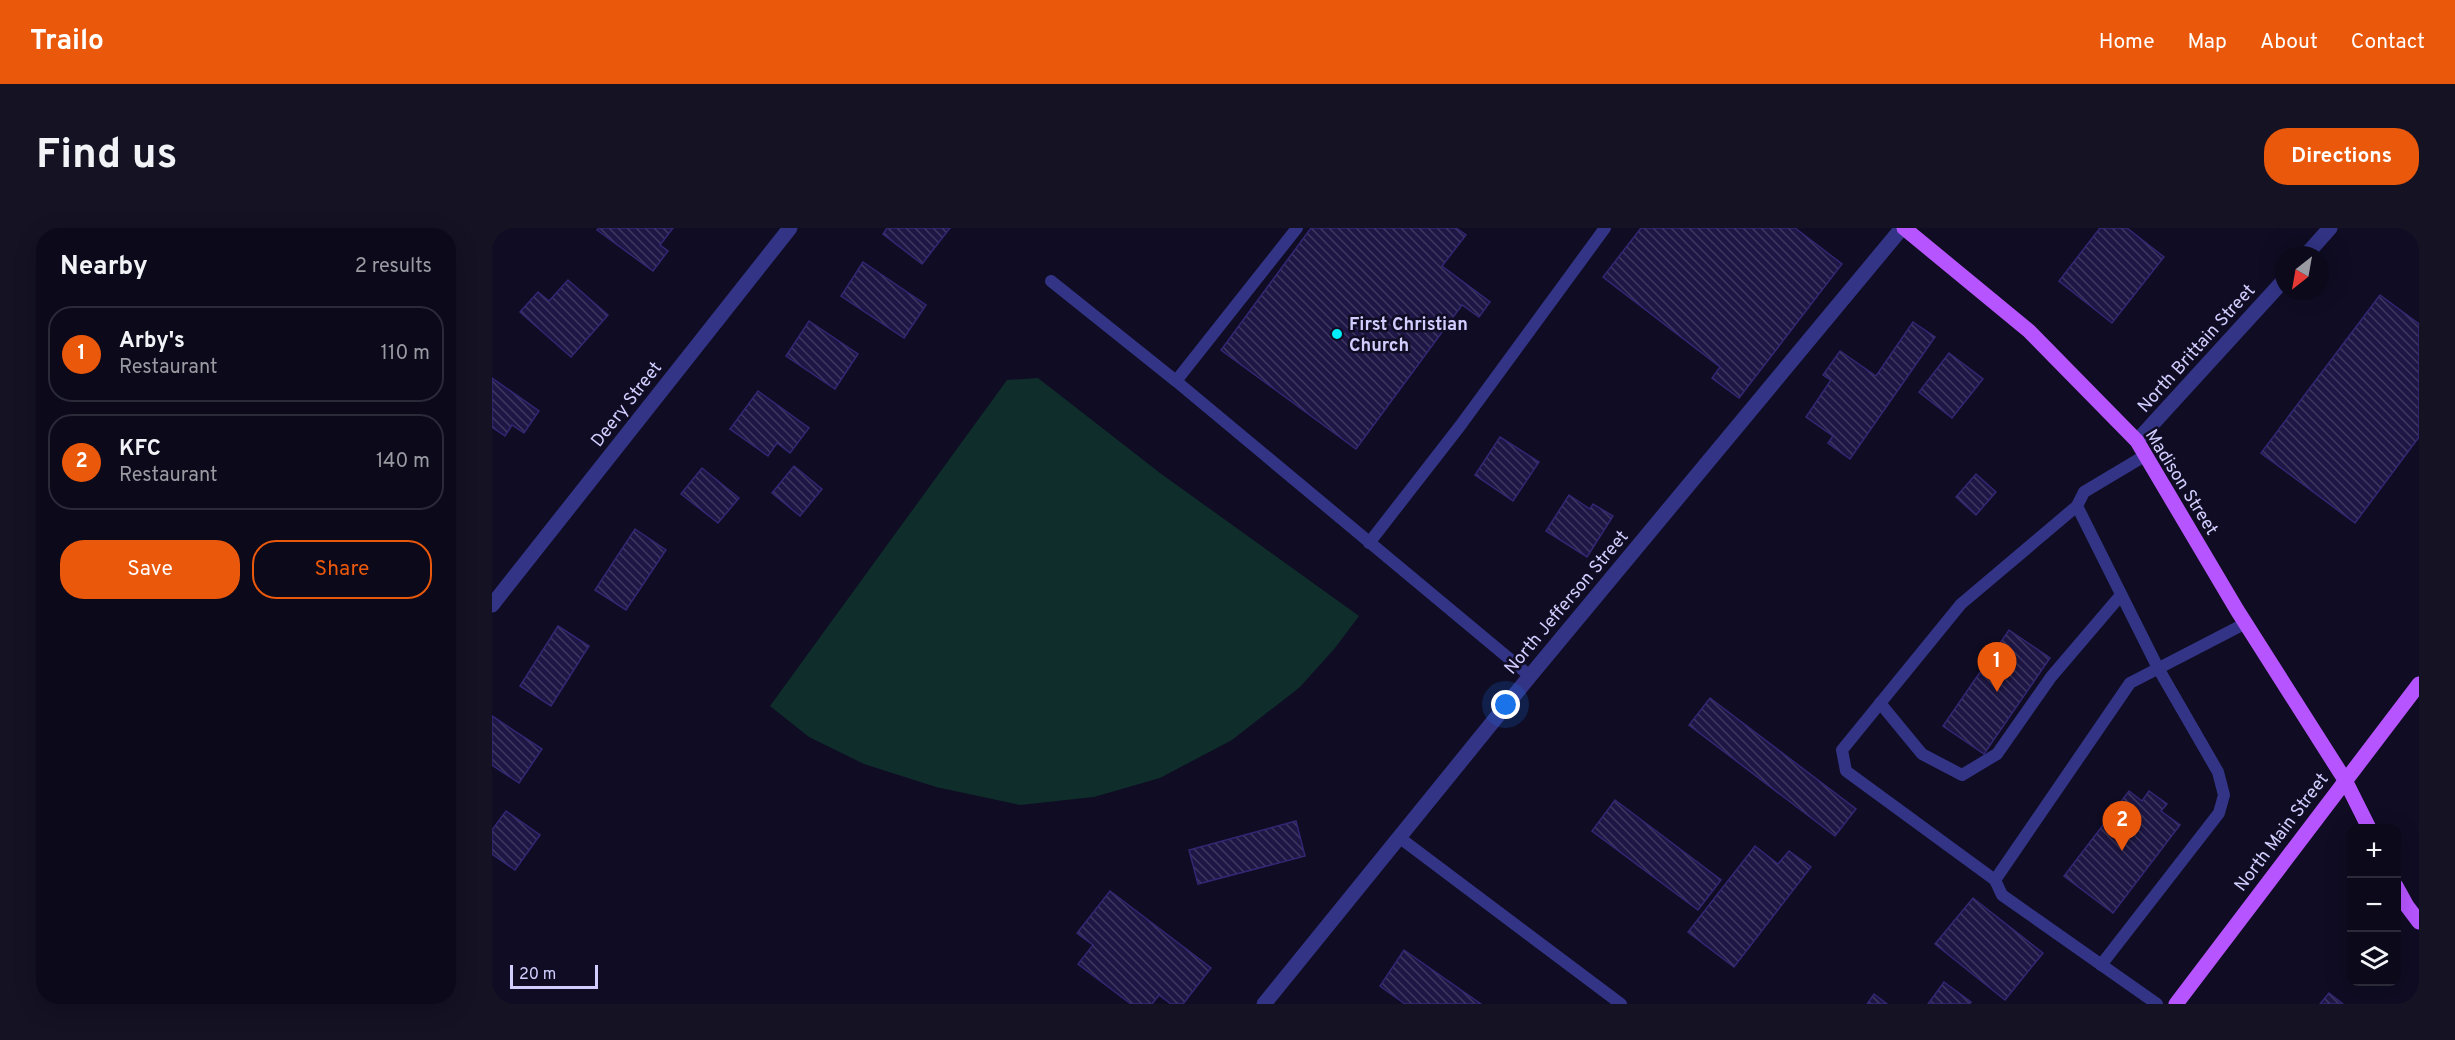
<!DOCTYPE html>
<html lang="en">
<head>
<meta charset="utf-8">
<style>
  body { margin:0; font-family:Overpass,sans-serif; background:#141223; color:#f1f3f6 }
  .controls { position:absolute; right:18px; bottom:18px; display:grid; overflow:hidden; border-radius:12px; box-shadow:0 6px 24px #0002 }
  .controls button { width:54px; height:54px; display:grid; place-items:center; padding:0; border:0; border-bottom:2px solid #2b2a39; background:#0b091a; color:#f1f3f6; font:30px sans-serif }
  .compass { position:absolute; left:1783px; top:18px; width:54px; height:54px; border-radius:50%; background:#0b091a; box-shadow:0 6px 24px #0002; rotate:211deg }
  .scale { position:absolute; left:18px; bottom:15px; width:88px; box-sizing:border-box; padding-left:6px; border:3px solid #d1ceff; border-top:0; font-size:16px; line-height:21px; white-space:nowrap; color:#d1ceff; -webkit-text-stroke:4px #0f0c23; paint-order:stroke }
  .you { position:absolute; left:1014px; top:477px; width:21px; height:21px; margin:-15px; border:4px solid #fff; border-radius:50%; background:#1a73e8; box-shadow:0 0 0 9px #1a73e833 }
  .badge { display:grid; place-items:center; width:39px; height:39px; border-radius:50%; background:#ea580c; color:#fff; font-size:20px; font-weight:700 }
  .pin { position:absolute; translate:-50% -50px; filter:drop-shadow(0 2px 3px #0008) }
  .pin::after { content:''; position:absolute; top:32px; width:21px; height:18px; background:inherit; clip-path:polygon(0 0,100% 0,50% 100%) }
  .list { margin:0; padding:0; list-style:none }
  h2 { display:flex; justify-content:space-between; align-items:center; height:78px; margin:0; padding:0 24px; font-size:26px }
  h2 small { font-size:20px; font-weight:400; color:#9a9aa2 }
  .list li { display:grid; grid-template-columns:39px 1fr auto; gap:18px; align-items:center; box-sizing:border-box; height:96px; margin:0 12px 12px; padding:0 12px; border:2px solid #2b2a39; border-radius:24px }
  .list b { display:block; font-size:22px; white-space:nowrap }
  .list p { margin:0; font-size:20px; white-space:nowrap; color:#9a9aa2 }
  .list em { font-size:20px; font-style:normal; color:#9a9aa2 }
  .actions { display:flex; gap:12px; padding:18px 24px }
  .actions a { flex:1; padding:14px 0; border:2px solid #ea580c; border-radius:24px; text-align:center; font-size:21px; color:#ea580c }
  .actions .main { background:#ea580c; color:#fff }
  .icon { flex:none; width:33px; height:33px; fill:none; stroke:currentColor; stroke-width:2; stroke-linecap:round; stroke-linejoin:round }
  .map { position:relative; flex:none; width:1927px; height:776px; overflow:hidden; border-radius:24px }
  header { display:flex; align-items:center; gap:36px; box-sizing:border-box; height:84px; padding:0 30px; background:#ea580c; color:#fff }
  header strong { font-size:28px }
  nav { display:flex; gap:33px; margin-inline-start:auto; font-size:21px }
  .intro { display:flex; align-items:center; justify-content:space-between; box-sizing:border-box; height:144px; padding:0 36px }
  h1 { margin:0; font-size:42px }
  .button { padding:15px 27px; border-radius:24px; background:#ea580c; color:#fff; font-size:21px; font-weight:700 }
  main { display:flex; gap:36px; padding:0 36px }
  aside { flex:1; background:#0b091a; border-radius:24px; box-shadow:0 6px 24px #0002 }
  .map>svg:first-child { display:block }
  .grass { fill:#0f2d2b }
  .building { fill:url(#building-back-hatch); stroke:#322773; stroke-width:1.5 }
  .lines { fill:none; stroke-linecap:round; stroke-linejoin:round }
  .lane { stroke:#333486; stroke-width:12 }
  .street { stroke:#333486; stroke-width:15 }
  .primary { stroke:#b655ff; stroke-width:15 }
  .poi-dot { fill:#00edf9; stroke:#0f0c23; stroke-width:2 }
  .labels { text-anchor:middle; stroke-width:5; stroke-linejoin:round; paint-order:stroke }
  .poi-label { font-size:18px; font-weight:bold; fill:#d1ceff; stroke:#0f0c23; text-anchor:start }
  .street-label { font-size:18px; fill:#d1ceff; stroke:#0f0c23 }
</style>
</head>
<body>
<header>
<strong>Trailo</strong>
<nav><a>Home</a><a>Map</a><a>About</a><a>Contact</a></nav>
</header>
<div class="intro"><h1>Find us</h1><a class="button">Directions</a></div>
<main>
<aside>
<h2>Nearby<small>2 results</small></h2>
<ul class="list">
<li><span class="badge">1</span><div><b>Arby's</b><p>Restaurant</p></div><em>110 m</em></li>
<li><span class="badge">2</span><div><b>KFC</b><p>Restaurant</p></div><em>140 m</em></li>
</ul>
<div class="actions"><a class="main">Save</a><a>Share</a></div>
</aside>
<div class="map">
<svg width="1927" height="776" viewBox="0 0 1927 776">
  <defs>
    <pattern id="building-back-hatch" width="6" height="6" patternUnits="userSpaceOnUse" patternTransform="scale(1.5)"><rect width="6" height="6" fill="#1e1745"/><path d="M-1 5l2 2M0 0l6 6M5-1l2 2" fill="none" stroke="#3e3861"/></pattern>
  </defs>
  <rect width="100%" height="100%" fill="#0f0c23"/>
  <!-- grass -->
  <polygon class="grass" points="546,150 668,245 867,388 843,420 808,459 740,512 668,550 602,569 528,577 444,559 372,536 317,509 278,478 515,152"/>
  <!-- building -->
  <g class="building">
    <polygon points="107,0 181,0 168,17 176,23 161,43 105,2"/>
    <polygon points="395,0 458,0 430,36 391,6"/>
    <polygon points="819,0 964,0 974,7 950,38 998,74 987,89 970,77 864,221 729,122"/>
    <polygon points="1149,0 1303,0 1350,36 1247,170 1220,150 1228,139 1111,49"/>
    <polygon points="1608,0 1635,0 1672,29 1620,95 1567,53"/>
    <polygon points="371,34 434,77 412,110 349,68"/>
    <polygon points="76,52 116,87 79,129 28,84 46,64 57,73"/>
    <polygon points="1888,67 1927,96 1927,209 1863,295 1769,225"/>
    <polygon points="317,93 366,126 343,161 294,128"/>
    <polygon points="1421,94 1443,109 1358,231 1336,215 1341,208 1314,189 1339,152 1331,147 1348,123 1384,148"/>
    <polygon points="1457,125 1491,151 1460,190 1427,164"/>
    <polygon points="0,150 47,183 32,205 20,197 13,208 0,199"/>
    <polygon points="266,163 317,200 298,225 285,215 276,228 238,201"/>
    <polygon points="1008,209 1047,234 1021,273 983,247"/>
    <polygon points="302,238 330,261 308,288 280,265"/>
    <polygon points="210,240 247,270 226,295 189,266"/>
    <polygon points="1484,246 1504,264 1484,287 1464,269"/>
    <polygon points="1077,267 1098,281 1101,276 1121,288 1095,329 1054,303"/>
    <polygon points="143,301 174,322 134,382 103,362"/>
    <polygon points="66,398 97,418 59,478 28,458"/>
    <polygon points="1517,402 1558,430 1492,526 1451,498"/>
    <polygon points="1218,470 1364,581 1343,608 1197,497"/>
    <polygon points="0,488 50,521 27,555 0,537"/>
    <polygon points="1637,563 1650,573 1657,563 1675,576 1669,583 1688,597 1621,685 1572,648"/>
    <polygon points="1123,572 1229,652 1206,682 1100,603"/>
    <polygon points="14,583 48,607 23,642 0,626 0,602"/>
    <polygon points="804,593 813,628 706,656 697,622"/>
    <polygon points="1263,618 1286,636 1297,623 1319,639 1242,739 1196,704"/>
    <polygon points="618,663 719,740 691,776 679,776 667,767 660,776 639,776 586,736 601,717 585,705"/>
    <polygon points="1481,670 1551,725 1513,772 1443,716"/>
    <polygon points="912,722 989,776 913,776 888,758"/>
    <polygon points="1452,754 1479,774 1478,776 1436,776"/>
    <polygon points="1837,765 1851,776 1828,776"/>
    <polygon points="1382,766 1395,776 1375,776"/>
  </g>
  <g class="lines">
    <!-- lane -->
    <g class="lane">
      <polyline points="805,0 684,153 1038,448"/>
      <polyline points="559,53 684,153"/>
      <polyline points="877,315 968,198 1113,0"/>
      <polyline points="1388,475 1430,526 1470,547 1505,526 1559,449 1629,367"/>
      <polyline points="908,610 1129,776"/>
      <polyline points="1503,652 1354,543 1350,522 1469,376 1585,278"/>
      <polyline points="1609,737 1727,585 1732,567 1726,544 1666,440 1585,278 1592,264 1654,227"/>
      <polyline points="1665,776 1510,667 1503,652 1638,455 1754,395"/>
    </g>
    <!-- street -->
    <g class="street">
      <polyline points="1814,27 1838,0"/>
      <polyline points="1645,213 1792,52"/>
      <polyline points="0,377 298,0"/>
      <polyline points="772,776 1038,448 1410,0"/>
    </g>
    <!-- primary -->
    <g class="primary">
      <polyline points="1412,0 1537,103 1645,213 1745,382 1853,552 1877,600"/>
      <polyline points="1904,658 1915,678 1927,694"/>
      <polyline points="1684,776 1927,456"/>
    </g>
  </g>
  <!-- markers -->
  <circle class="poi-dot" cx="845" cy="106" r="6"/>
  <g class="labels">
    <!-- poi labels -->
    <g class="poi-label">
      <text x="857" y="102">First Christian<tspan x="857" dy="21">Church</tspan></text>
    </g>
    <!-- street labels -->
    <g class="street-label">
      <text transform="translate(1704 120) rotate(-48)" y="6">North Brittain Street</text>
      <text transform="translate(134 176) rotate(-52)" y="6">Deery Street</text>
      <text transform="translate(1690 254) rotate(58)" y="6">Madison Street</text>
      <text transform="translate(1074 374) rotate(-50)" y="6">North Jefferson Street</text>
      <text transform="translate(1789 604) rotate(-53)" y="6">North Main Street</text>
    </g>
  </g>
</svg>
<div class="controls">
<button>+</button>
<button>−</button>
<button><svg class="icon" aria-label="layers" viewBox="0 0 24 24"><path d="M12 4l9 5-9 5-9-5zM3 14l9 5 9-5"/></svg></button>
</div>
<svg class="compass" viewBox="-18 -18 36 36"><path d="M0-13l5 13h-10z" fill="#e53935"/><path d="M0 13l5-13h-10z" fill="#9a9aa2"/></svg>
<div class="scale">20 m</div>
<div class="you"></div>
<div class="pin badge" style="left:1505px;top:464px">1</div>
<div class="pin badge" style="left:1630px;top:623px">2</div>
</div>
</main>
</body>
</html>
